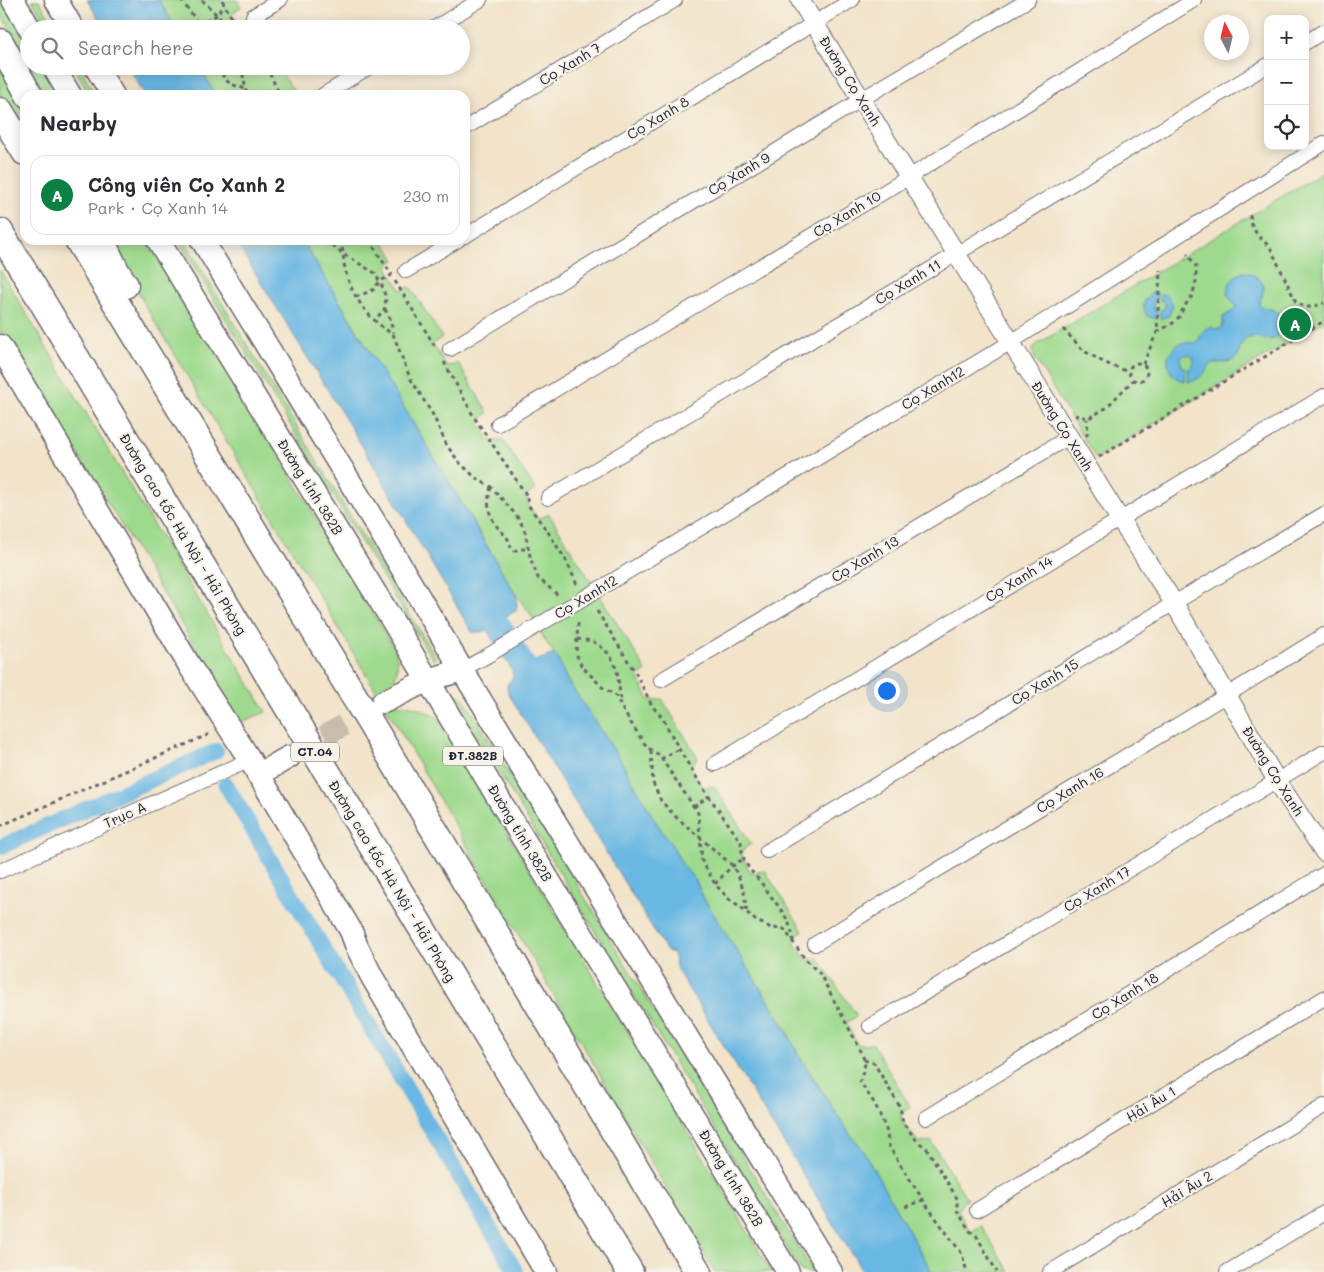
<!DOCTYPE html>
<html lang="en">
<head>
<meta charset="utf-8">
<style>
  body { margin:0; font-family:Mali,sans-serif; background:#f7f7f7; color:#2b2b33 }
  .controls { position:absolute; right:15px; top:15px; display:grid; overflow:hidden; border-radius:10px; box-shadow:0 2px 12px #0003 }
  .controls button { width:45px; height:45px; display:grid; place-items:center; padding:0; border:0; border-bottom:1px solid #e1e1e2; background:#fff; color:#2b2b33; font:25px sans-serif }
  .compass { position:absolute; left:1204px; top:15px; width:45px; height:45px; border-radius:50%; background:#fff; box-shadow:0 2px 12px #0003; rotate:353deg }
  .you { position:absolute; left:886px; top:690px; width:18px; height:18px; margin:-12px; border:4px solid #fff; border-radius:50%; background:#1a73e8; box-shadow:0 0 0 8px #1a73e833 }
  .badge { display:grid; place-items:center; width:32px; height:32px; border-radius:50%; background:#0b8043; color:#fff; font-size:16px; font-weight:700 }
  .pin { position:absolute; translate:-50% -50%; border:2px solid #fff; box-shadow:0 1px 5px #0006 }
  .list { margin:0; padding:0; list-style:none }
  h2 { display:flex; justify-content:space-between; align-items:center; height:65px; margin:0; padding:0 20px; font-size:21px }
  h2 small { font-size:16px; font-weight:400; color:#7c7c81 }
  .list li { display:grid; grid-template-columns:32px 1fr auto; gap:15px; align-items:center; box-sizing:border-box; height:80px; margin:0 10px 10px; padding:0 10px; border:1px solid #e1e1e2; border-radius:15px }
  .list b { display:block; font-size:19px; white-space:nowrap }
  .list p { margin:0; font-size:16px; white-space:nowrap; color:#7c7c81 }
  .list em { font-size:16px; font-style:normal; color:#7c7c81 }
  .icon { flex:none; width:28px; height:28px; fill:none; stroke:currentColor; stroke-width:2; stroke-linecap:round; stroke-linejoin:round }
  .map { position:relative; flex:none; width:1324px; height:1272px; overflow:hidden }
  .search { position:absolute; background:#fff; box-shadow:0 2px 12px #0003; left:20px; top:20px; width:450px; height:55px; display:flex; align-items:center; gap:12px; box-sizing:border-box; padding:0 18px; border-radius:28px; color:#7c7c81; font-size:19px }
  .panel { position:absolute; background:#fff; box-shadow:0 2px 12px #0003; left:20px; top:90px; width:450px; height:155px; border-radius:15px }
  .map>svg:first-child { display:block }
  .green { fill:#9eda8e; stroke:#607e64 }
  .water { fill:#69b7e3; stroke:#466c8f }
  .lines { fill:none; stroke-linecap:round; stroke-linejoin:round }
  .canal { stroke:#69b7e3; stroke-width:16 }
  .primary-tunnel { stroke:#c8bcad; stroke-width:22; stroke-dasharray:22 11; stroke-linecap:butt }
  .minor-casing { stroke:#6b666d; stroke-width:16 }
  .tertiary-casing { stroke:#6b666d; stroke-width:20 }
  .primary-casing { stroke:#6b666d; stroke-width:25 }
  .motorway-casing { stroke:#6b666d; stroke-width:29 }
  .path { stroke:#6b666d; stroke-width:3; stroke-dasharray:4 4; stroke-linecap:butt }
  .minor { stroke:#fff; stroke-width:14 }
  .tertiary { stroke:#fff; stroke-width:18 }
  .primary { stroke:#fff; stroke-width:22 }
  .motorway { stroke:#fff; stroke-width:26 }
  .labels { text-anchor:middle; stroke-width:4.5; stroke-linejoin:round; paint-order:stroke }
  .shield { fill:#f7f3e8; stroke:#62616f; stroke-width:1 }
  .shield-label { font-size:12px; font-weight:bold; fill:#22223b }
  .street-label { font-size:14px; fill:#22223b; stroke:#f7f3e8 }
</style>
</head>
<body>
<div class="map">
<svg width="1324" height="1272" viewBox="0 0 1324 1272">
  <rect width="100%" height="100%" fill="#f7f3e8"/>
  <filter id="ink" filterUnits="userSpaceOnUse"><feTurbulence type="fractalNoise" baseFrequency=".02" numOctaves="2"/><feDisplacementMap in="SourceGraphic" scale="10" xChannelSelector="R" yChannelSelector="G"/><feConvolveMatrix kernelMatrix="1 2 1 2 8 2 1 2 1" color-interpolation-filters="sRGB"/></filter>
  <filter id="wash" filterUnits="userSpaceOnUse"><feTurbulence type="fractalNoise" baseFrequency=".0096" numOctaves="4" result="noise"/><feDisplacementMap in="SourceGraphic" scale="20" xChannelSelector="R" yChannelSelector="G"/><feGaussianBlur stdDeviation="1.12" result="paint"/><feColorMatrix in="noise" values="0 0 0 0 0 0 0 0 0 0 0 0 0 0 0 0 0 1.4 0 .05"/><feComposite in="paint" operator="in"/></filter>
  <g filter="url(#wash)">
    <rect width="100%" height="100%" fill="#f2e3c9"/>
    <!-- green -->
    <g class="green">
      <polygon points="0,0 3,0 29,42 29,63 0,12"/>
      <polygon points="32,0 39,0 56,29 50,29"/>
      <polygon points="159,0 237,0 241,7 235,11 231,16 238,29 176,29"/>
      <polygon points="0,66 10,85 25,119 25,141 0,100"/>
      <polygon points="30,66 44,66 61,95 44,95"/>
      <polygon points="73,66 79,66 96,95 90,95"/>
      <polygon points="199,66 277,66 293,90 288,95 216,95"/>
      <polygon points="1324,171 1324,321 1096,459 1034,357 1033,350 1036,345"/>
      <path d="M 113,240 L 150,240 L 395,650 C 401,670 395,684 381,699 L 143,302 Z"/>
      <polygon points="178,240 184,240 436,658 435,660 433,660"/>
      <path d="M 302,240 L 383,240 L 395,260 L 389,264 L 388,269 L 401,290 L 410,287 L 442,337 L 433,344 L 446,366 L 455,365 L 458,363 L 488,413 L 484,416 L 479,424 L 491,441 L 498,441 L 502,439 L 535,489 L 527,496 L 528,505 L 538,519 L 549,514 C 581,566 614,618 646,671 L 638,677 L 649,700 L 656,700 L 662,699 L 698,758 L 693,762 L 691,769 L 703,788 L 714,786 L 751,844 L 745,848 L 741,853 L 749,870 L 752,873 L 765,871 L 803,931 C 797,934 795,937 795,944 L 805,959 L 814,959 L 817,957 L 857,1016 L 846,1023 L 858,1045 L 873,1044 L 910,1107 L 901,1114 L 903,1123 L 919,1143 L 931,1141 L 967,1199 L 962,1203 L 958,1211 L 970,1231 L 981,1226 L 1010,1272 L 932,1272 L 861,1148 L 849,1133 L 799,1056 L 785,1027 L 704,899 L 695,881 L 682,864 L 673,847 L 657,824 L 566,678 L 558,659 L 546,642 L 530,613 L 516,595 L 464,507 Z"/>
      <polygon points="0,270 266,712 241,722 78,454 46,407 0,331"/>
      <polygon points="458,695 461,696 464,699 813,1272 802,1272 457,703 455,698 456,696"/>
      <path d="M 391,704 C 409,704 422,708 438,718 L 772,1272 L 715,1272 L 386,707 Z"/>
    </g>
    <!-- water -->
    <g class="water">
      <polygon points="87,0 159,0 176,29 105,29"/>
      <polygon points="128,66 199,66 216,95 145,95"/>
      <polygon points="235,240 302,240 464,507 516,595 517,604 516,611 507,615 499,623 524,666 532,662 555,654 558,659 566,678 620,759 657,824 673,847 682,864 696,881 704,899 785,1027 799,1056 849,1133 861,1147 932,1272 863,1272 677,970 673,953 666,950 508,693 507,685 513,677 512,670 487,630 482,632 472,632 364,449"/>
      <path d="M 1243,272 C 1254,273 1266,281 1263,293 C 1262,298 1259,300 1259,305 L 1268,309 L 1272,309 C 1283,315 1288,324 1279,334 C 1276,338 1277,337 1273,339 C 1263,342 1256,333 1246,339 C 1242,342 1241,344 1240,349 C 1237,364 1225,363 1212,363 C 1203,373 1203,379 1188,382 L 1189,368 C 1194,366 1194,362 1193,357 C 1184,351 1178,357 1182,366 L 1186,368 L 1185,381 C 1172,379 1167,370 1168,357 C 1177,342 1180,342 1196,343 C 1201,339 1201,331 1207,328 C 1213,326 1213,330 1221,329 L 1223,325 L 1223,317 L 1231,312 L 1237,306 L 1232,302 L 1227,293 C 1229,282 1232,277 1243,272 Z"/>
      <path d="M 1154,292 L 1158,294 L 1157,299 L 1153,303 L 1154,310 L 1157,312 L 1156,319 L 1147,316 C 1141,306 1144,297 1154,292 Z"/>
      <path d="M 1161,294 C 1168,295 1170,298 1173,305 L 1169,316 L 1160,319 L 1160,311 L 1166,307 L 1164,302 L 1160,300 Z"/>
    </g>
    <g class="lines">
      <!-- canal -->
      <g class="canal">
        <polyline points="489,602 539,683"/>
        <polyline points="226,785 516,1272"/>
        <polyline points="0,847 216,751"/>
      </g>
    </g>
  </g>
  <g filter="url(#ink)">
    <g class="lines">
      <!-- primary-tunnel -->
      <polyline class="primary-tunnel" points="296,753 378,705"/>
      <defs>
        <g id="minor">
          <polyline points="253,16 280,0"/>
          <polyline points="433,29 480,0"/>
          <polyline points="1305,43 1324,31"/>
          <polyline points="323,95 371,66"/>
          <polyline points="465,128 675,0"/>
          <polyline points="465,236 852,0"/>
          <polyline points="406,271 458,240"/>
          <polyline points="450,349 862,99 1028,0"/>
          <polyline points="498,424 909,177 1194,0"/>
          <polyline points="548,498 956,254 1268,65"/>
          <polyline points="462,670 487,656 1011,342 1324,143"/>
          <polyline points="661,680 1069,437"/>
          <polyline points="715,764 1324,396"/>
          <polyline points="767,851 1174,603 1324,514"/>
          <polyline points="0,871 250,760"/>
          <polyline points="815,944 1227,695 1324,635"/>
          <polyline points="870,1026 1324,752"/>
          <polyline points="926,1118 1324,874"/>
          <polyline points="977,1210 1324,998"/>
          <polyline points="1050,1272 1324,1106"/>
          <polyline points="1227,1272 1324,1213"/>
        </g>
        <polyline id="tertiary" points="800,0 1119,518 1174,603 1227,695 1277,781 1324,852"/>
        <g id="primary">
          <polyline points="13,0 30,29"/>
          <polyline points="56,0 73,29"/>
          <polyline points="53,66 70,95"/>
          <polyline points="95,66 113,95"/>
          <polyline points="158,240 395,625 497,796 706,1137 788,1272"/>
          <polyline points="202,240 380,531 462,670 831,1272"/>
          <polyline points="0,346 191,668 250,760 321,880 351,931 357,947 372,977 546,1272"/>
          <polyline points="383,702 428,680 462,670"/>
          <polyline points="258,775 289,757"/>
        </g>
        <g id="motorway">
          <polyline points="0,42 29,95"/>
          <polyline points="0,111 25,152"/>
          <polyline points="0,232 630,1272"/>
          <polyline points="78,240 377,734 698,1272"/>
          <polyline points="101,240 116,271 125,285"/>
        </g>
      </defs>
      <!-- minor casing -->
      <use href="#minor" class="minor-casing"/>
      <!-- tertiary casing -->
      <use href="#tertiary" class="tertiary-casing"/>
      <!-- primary casing -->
      <use href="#primary" class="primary-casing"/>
      <!-- motorway casing -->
      <use href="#motorway" class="motorway-casing"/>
      <!-- path -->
      <g class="path">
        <polyline points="181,0 203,29"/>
        <polyline points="202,0 222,20 226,29"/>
        <polyline points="222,0 238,29"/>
        <polyline points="199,24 217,15 224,3"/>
        <path d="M 220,66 C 223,83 232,85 246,89"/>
        <polyline points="241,66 247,95"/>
        <polyline points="266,66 280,95"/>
        <path d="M 1250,215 L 1252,226 L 1258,236 L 1270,247 L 1296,302 C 1307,310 1312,307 1324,303"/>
        <path d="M 326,240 L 343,254 C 344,260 344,267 346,273 C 353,298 371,322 393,334 L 410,378 L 433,415 L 447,446 L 460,463 L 476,478 L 491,487 L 516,515 L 524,528 L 531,560 L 538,578 L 559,596"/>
        <polyline points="341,240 343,254 375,273 382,286 386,298 384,311 374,320"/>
        <polyline points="369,240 392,275"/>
        <polyline points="395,281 436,348"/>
        <polyline points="356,297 373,290 380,281 392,275"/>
        <polyline points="385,309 390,318 393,333"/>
        <polyline points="1063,329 1084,351 1105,363 1129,372"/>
        <polyline points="1157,332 1173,323 1179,317 1184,307 1192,296 1196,282 1196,266 1187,254"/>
        <polyline points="444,362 474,417 527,496 528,505 548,532 567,562 577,585"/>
        <circle cx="1138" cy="372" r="9"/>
        <polyline points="1143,364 1157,332 1160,270"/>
        <polyline points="1075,416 1081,415 1087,419 1106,408 1133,380"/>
        <polyline points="1086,436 1088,433 1087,419"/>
        <polyline points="1099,457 1324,321"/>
        <path d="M 491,487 C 486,505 488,518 502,532 C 508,539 510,540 511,549 L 515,551 L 518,549 L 529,549"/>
        <path d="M 597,611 L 638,677 L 652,706 L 662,717 L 679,749 L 703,788 L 741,842 C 742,861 747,867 759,880 C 764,886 768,893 773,899 C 783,912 792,924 793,941"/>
        <polyline points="578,623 576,653 581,665 602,687 616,696 624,712 644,743 651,750 659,755 698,813 702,861 715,884 729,899 741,907 755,920 771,928 784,929 805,959 820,974 862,1053 865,1064 860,1082 875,1104 886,1129 889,1146 898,1161 927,1206 962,1254 967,1272"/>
        <polyline points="577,639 592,641 600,646 610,655 617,670 621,702"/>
        <polyline points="651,751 653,783 661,801 676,817 733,866 740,880 744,892 747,913"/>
        <polyline points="661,759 679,749"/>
        <polyline points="694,807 709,796"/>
        <polyline points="0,826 212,733"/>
        <polyline points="715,884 730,868 744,858"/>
        <polyline points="864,1060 874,1063 900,1107 903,1123 919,1143 926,1147 958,1200 956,1209 970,1231 976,1235 997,1272"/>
        <polyline points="905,1207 923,1200"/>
      </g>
      <!-- minor -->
      <use href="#minor" class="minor"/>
      <!-- tertiary -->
      <use href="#tertiary" class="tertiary"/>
      <!-- primary -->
      <use href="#primary" class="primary"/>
      <!-- motorway -->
      <use href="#motorway" class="motorway"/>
    </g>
  </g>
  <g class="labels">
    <!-- shield labels -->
    <g class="shield">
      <rect x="291" y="742.5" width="48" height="19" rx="4"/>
      <rect x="443" y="746.5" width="60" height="19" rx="4"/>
    </g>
    <g class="shield-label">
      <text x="315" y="756">CT.04</text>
      <text x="473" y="760">ĐT.382B</text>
    </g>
    <!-- street labels -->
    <g class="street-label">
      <text transform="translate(570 64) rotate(-31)" y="5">Cọ Xanh 7</text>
      <text transform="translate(850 81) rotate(58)" y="5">Đường Cọ Xanh</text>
      <text transform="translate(658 118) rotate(-31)" y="5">Cọ Xanh 8</text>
      <text transform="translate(739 174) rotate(-31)" y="5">Cọ Xanh 9</text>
      <text transform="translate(847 214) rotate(-31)" y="5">Cọ Xanh 10</text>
      <text transform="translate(908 282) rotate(-31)" y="5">Cọ Xanh 11</text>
      <text transform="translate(933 388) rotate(-31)" y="5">Cọ Xanh12</text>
      <text transform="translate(1062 426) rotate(58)" y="5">Đường Cọ Xanh</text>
      <text transform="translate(310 487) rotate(58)" y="5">Đường tỉnh 382B</text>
      <text transform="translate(183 534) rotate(59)" y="5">Đường cao tốc Hà Nội - Hải Phòng</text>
      <text transform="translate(865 559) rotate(-31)" y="5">Cọ Xanh 13</text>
      <text transform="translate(1019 579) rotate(-31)" y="5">Cọ Xanh 14</text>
      <text transform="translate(586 597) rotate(-31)" y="5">Cọ Xanh12</text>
      <text transform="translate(1045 682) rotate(-31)" y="5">Cọ Xanh 15</text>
      <text transform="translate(1273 771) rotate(58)" y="5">Đường Cọ Xanh</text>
      <text transform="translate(1070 790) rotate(-31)" y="5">Cọ Xanh 16</text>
      <text transform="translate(125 815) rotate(-24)" y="5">Trục A</text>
      <text transform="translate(520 833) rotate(59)" y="5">Đường tỉnh 382B</text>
      <text transform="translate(392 881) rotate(59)" y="5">Đường cao tốc Hà Nội - Hải Phòng</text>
      <text transform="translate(1097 889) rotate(-31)" y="5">Cọ Xanh 17</text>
      <text transform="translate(1125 996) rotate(-32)" y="5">Cọ Xanh 18</text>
      <text transform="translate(1151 1104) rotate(-31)" y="5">Hải Âu 1</text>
      <text transform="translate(731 1178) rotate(59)" y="5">Đường tỉnh 382B</text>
      <text transform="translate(1187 1189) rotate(-31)" y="5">Hải Âu 2</text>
    </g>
  </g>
</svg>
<div class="controls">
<button>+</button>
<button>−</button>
<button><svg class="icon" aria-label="locate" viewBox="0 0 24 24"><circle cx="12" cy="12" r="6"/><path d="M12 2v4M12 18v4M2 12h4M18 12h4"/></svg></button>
</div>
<svg class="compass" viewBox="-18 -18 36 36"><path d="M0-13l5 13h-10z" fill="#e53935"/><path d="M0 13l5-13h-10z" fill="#7c7c81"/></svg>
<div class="you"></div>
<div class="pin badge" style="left:1295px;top:324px">A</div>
<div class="search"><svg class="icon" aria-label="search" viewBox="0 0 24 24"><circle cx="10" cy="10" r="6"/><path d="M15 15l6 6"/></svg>Search here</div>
<section class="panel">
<h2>Nearby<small></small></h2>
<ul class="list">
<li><span class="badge">A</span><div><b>Công viên Cọ Xanh 2</b><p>Park · Cọ Xanh 14</p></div><em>230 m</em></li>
</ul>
</section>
</div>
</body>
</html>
